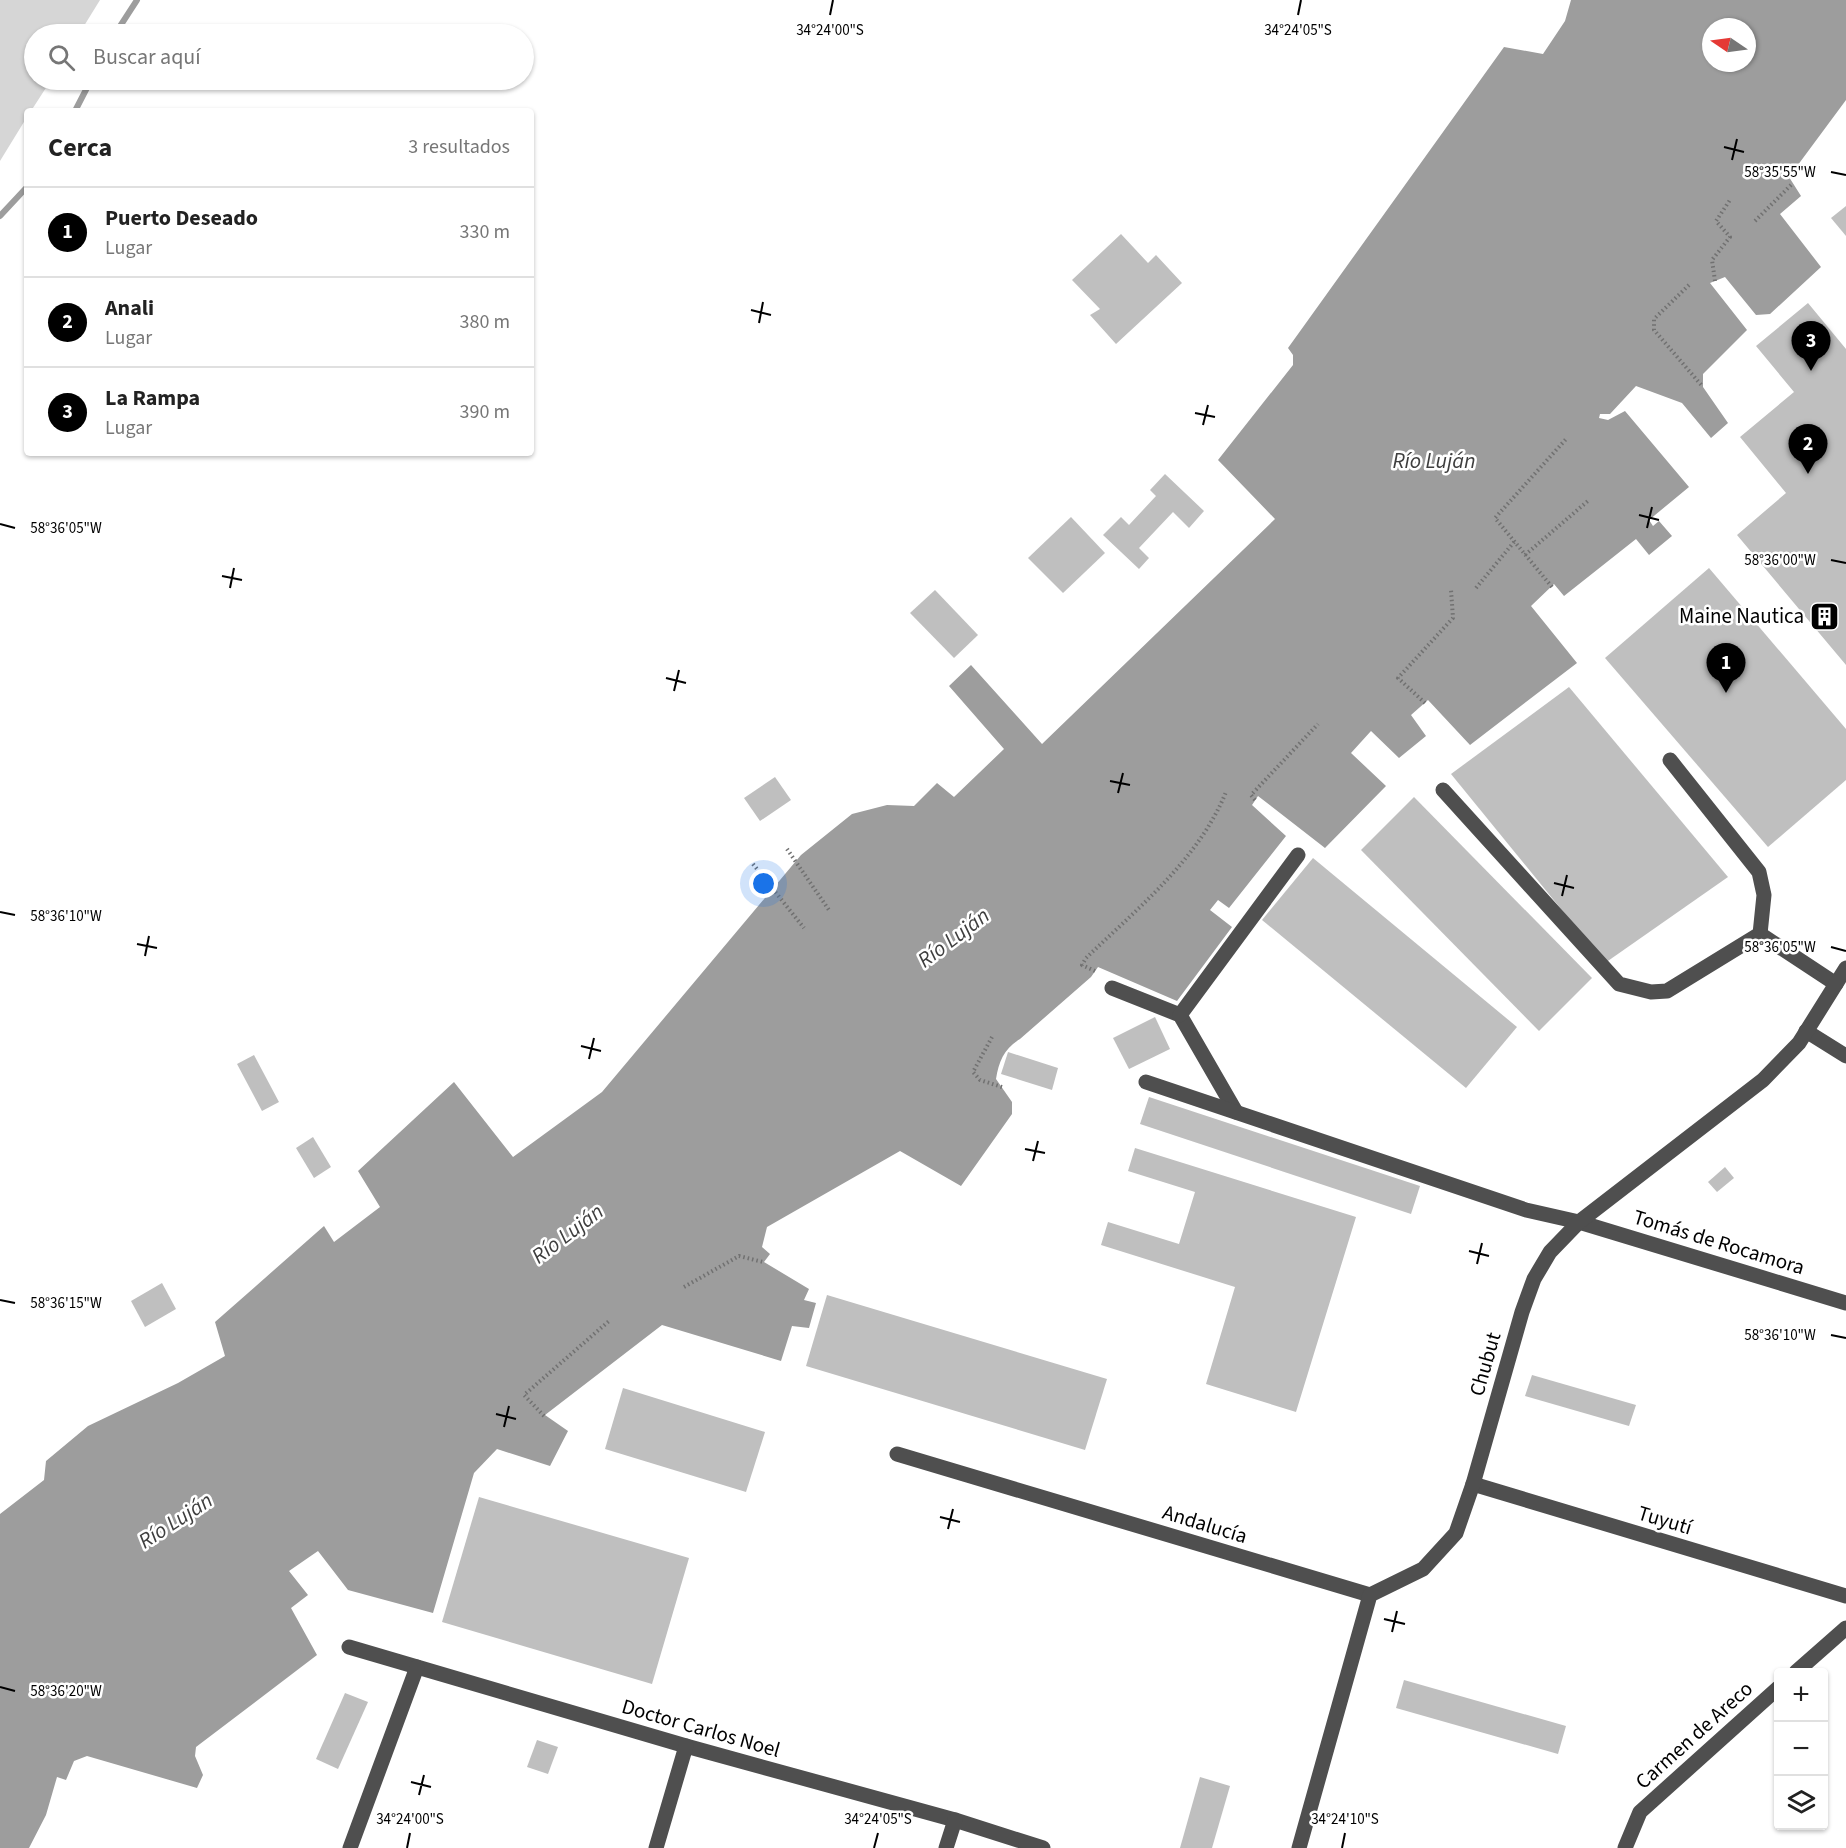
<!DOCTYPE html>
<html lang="es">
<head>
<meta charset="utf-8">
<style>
  body { margin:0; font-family:"Source Sans 3",sans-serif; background:#f2f2f2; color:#222 }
  .controls { position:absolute; right:18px; bottom:18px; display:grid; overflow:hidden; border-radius:6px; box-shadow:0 2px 4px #0004 }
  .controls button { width:54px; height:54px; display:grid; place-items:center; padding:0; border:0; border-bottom:2px solid #e0e0e0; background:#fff; color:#222; font:30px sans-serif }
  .compass { position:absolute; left:1702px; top:18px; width:54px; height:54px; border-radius:50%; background:#fff; box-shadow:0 2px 4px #0004; rotate:283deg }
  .you { position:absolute; left:764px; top:884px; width:21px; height:21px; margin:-15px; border:4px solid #fff; border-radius:50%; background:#1a73e8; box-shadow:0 0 0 9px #1a73e833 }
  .badge { display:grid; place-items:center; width:39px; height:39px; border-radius:50%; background:#000; color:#fff; font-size:20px; font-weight:700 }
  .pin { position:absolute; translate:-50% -50px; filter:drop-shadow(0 2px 3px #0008) }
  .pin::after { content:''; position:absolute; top:32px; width:21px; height:18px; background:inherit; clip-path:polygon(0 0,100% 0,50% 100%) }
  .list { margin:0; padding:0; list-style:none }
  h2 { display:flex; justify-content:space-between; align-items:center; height:78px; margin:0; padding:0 24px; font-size:26px }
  h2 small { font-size:20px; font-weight:400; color:#767676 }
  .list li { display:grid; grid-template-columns:39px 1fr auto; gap:18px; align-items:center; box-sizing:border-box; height:90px; padding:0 24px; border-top:2px solid #e0e0e0 }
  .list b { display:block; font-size:22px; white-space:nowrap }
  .list p { margin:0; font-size:20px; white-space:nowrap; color:#767676 }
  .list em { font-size:20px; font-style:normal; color:#767676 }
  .icon { flex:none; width:33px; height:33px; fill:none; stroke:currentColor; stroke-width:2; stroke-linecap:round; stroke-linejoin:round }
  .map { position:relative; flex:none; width:1846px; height:1848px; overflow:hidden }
  .search { position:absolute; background:#fff; box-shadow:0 2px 4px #0004; left:24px; top:24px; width:510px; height:66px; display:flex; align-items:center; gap:15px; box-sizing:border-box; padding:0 21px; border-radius:33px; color:#767676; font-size:22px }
  .panel { position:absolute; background:#fff; box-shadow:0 2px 4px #0004; left:24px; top:108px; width:510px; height:348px; border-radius:6px }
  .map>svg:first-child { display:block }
  .green { fill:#d6d6d6 }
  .water { fill:#9d9d9d; fill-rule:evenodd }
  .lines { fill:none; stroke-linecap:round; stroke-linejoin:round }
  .stream { stroke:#9d9d9d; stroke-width:6 }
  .building { fill:#bfbfbf }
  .path { stroke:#717171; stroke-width:4; stroke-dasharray:1.5 3; stroke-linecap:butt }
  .minor { stroke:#4f4f4f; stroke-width:15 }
  .ticks { fill:none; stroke:#000; stroke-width:2 }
  .labels { text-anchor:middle; stroke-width:5; stroke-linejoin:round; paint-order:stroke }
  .poi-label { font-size:21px; fill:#000; stroke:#fff; text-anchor:end }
  .street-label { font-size:21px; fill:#000; stroke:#fff }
  .water-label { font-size:22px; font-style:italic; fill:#3e3e3e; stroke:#fff }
  .ticks-label { font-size:15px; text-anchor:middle; fill:#000; stroke:#fff; stroke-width:5; stroke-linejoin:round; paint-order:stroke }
</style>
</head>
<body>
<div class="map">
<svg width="1846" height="1848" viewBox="0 0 1846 1848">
  <rect width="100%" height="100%" fill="#fff"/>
  <!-- green -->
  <polygon class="green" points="0,0 100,0 79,34 34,34 34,80 51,80 31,111 27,111 27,117 0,161"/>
  <!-- water -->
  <path class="water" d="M 1571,0 L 1846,0 L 1846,100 L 1789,177 L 1801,196 L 1780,214 L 1821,267 L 1770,314 L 1756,315 L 1725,277 L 1710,283 L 1747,330 L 1703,374 L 1703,387 L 1728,423 L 1711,438 L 1682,403 L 1636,386 L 1610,414 L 1600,414 L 1599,418 L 1608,420 L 1625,411 L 1689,487 L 1649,520 L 1653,526 L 1659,521 L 1672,536 L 1649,555 L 1636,539 L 1564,596 L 1554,584 L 1531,606 L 1577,663 L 1470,745 L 1428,700 L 1411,715 L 1426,736 L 1399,758 L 1371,731 L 1351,753 L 1386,786 L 1325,848 L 1258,796 L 1252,805 L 1286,836 L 1229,908 L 1218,900 L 1210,910 L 1232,927 L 1177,1001 L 1098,967 L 1091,977 L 1020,1039 C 1004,1049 999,1061 996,1079 L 1012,1102 L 1012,1114 L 961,1186 L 900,1151 L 767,1227 L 762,1247 L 770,1254 L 764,1262 L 809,1289 L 804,1300 L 816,1303 L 809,1328 L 792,1326 L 781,1361 L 662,1325 L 545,1415 L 568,1431 L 550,1466 L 497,1449 L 474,1473 L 433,1613 L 348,1590 L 318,1551 L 289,1571 L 308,1595 L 291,1608 L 317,1655 L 196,1747 L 195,1756 L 203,1775 L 197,1788 L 87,1756 L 74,1761 L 66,1780 L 57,1777 L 46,1815 L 29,1848 L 0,1848 L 0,1514 L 44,1480 L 46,1461 L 88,1426 L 178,1383 L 225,1356 L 215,1322 L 324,1226 L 334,1242 L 380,1207 L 358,1171 L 454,1082 L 513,1157 L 602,1092 L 801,855 L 852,814 L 887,805 L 914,806 L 937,783 L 954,797 L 1004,749 L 949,686 L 971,665 L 1042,744 L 1275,519 L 1218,460 L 1293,365 L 1293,355 L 1288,348 L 1504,47 L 1543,54 L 1565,21 ZM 1711,27 L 1747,27 L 1747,63 L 1711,63 Z"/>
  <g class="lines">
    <!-- stream -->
    <g class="stream">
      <polyline points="115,34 137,0"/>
      <polyline points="75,111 91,80"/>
      <polyline points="0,216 27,187"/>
    </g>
  </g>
  <!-- building -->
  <g class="building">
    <polygon points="1846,206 1846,236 1831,218"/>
    <polygon points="1121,234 1148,263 1156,255 1182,283 1116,344 1090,315 1100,309 1072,280"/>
    <polygon points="1808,303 1846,349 1846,665 1737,535 1786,493 1740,437 1794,392 1756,346"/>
    <polygon points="1165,474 1204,511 1189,528 1173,512 1139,548 1149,558 1139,569 1103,535 1121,517 1129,525 1156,496 1150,490"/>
    <polygon points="1071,517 1105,553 1063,593 1028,558"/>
    <polygon points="1709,568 1846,729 1846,780 1768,847 1605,658"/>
    <polygon points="935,590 978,635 954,658 910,613"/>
    <polygon points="1569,687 1728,877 1605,963 1451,774"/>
    <polygon points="775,777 791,800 760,821 744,798"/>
    <polygon points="1414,797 1592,978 1539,1031 1361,850"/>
    <polygon points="1313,858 1517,1027 1466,1088 1262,920"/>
    <polygon points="1155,1017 1170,1049 1129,1069 1113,1038"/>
    <polygon points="1008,1052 1058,1068 1052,1090 1001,1074"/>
    <polygon points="254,1055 279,1102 262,1111 237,1064"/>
    <polygon points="1149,1097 1420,1186 1411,1214 1140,1124"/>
    <polygon points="313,1137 331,1167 314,1178 296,1148"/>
    <polygon points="1135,1148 1356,1217 1296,1412 1206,1384 1235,1287 1101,1245 1108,1222 1179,1244 1195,1192 1128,1171"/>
    <polygon points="1725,1167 1734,1178 1717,1192 1708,1182"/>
    <polygon points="162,1283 176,1309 145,1327 131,1301"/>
    <polygon points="827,1295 1107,1379 1085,1450 806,1366"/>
    <polygon points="1532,1375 1636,1405 1629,1426 1525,1396"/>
    <polygon points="623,1388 765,1432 746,1492 605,1449"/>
    <polygon points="479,1497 689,1558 652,1684 442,1622"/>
    <polygon points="1404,1680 1566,1726 1558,1754 1396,1708"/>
    <polygon points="345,1693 368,1702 338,1769 316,1759"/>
    <polygon points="537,1740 558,1747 548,1774 527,1767"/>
    <polygon points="1200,1777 1230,1786 1212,1848 1180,1848"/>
  </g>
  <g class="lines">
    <!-- path -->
    <g class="path">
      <polyline points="1755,221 1793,183"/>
      <polyline points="1715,281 1712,260 1730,237 1716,221 1730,200"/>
      <polyline points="1689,285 1654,319 1654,330 1703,387"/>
      <polyline points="1525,555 1589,500"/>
      <polyline points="1552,587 1495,518 1567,438"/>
      <polyline points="1476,588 1514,542"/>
      <polyline points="1425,703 1398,678 1453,618 1451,590"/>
      <polyline points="1255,800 1251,795 1318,724"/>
      <polyline points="787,849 829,910"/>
      <polyline points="753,864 804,928"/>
      <path d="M 1095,971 L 1082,965 L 1086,958 C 1137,909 1199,859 1226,792"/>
      <polyline points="992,1037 973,1072 980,1080 1002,1087"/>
      <polyline points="684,1287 739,1256 763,1262"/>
      <polyline points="544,1416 524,1395 609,1321"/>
    </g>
    <!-- minor -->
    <g class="minor">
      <polyline points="1443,790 1619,984 1651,992 1667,991 1760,934 1764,895 1759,872 1670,760"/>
      <polyline points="1760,934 1836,984"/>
      <polyline points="1112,988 1180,1015 1236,1112"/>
      <polyline points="1180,1015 1298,855"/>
      <polyline points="1806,1031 1846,1056"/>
      <polyline points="1146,1082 1526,1210 1579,1222 1846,1303"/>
      <polyline points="897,1454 1370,1595"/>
      <polyline points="1473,1484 1846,1596"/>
      <polyline points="349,1647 686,1746 955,1820 1043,1848"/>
      <polyline points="1796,1672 1846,1628"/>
      <polyline points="350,1848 417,1667"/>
      <polyline points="656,1848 686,1746"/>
      <polyline points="946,1848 955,1820"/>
      <polyline points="1299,1848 1370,1595 1423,1569 1456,1533 1473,1484 1522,1312 1534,1279 1550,1252 1579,1222 1763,1080 1799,1043 1846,968"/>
      <polyline points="1625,1848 1640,1812 1778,1688"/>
    </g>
  </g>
  <!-- ticks -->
  <path class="ticks" d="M 830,15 L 833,0M 1298,15 L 1301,0M 1724,147 L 1744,152M 1732,160 L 1737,139M 1831,172 L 1846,175M 751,310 L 771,315M 759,323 L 763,302M 1195,413 L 1215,417M 1203,425 L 1208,405M 1639,515 L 1659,520M 0,524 L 15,528M 1647,528 L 1652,507M 1831,560 L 1846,563M 222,576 L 242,580M 230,588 L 234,568M 666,678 L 686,683M 674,691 L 679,670M 1110,781 L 1130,785M 1118,793 L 1123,773M 1554,883 L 1574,888M 1562,896 L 1567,875M 0,912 L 15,915M 137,944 L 157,948M 1831,947 L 1846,951M 145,956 L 149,936M 581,1046 L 601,1051M 589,1059 L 594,1038M 1025,1149 L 1045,1153M 1033,1161 L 1038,1141M 1469,1251 L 1489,1256M 1477,1264 L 1482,1243M 0,1300 L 15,1303M 1831,1335 L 1846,1338M 496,1414 L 516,1419M 504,1427 L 509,1406M 940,1517 L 960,1522M 948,1529 L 953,1509M 1384,1619 L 1405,1624M 1392,1632 L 1397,1611M 0,1687 L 15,1691M 411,1782 L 431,1787M 419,1795 L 424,1775M 407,1848 L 410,1833M 874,1848 L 878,1833M 1342,1848 L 1345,1833"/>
  <!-- icons -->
  <defs>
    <symbol id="building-square" viewBox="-11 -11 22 22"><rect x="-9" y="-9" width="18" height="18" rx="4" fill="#000" stroke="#fff"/><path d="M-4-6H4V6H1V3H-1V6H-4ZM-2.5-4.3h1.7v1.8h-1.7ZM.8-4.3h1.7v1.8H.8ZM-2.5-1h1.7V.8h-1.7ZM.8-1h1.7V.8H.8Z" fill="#fff"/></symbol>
  </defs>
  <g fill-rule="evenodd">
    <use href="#building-square" x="1808" y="600" width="33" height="33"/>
  </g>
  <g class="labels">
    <!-- poi labels -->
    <g class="poi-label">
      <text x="1804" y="623">Maine Nautica</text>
    </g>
    <!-- street labels -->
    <g class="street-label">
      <text transform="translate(1719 1242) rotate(17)" y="7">Tomás de Rocamora</text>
      <text transform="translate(1485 1364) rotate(-74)" y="7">Chubut</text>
      <text transform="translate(1665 1520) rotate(17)" y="7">Tuyutí</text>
      <text transform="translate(1205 1524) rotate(17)" y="7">Andalucía</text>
      <text transform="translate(701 1728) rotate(16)" y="7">Doctor Carlos Noel</text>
      <text transform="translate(1694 1735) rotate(-42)" y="7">Carmen de Areco</text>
    </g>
    <!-- water labels -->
    <g class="water-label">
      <text x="1434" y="468">Río Luján</text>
      <text transform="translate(953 937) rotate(-37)" y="8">Río Luján</text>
      <text transform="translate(567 1233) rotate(-37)" y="8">Río Luján</text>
      <text transform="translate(175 1520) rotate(-33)" y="8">Río Luján</text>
    </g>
  </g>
  <g class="ticks-label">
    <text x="830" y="35">34°24'00"S</text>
    <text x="1298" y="35">34°24'05"S</text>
    <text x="1780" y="177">58°35'55"W</text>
    <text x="66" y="533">58°36'05"W</text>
    <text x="1780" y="565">58°36'00"W</text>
    <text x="66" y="921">58°36'10"W</text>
    <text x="1780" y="952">58°36'05"W</text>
    <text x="66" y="1308">58°36'15"W</text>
    <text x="1780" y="1340">58°36'10"W</text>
    <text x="66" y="1696">58°36'20"W</text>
    <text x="410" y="1824">34°24'00"S</text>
    <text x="878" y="1824">34°24'05"S</text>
    <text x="1345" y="1824">34°24'10"S</text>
  </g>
</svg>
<div class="controls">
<button>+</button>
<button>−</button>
<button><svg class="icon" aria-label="layers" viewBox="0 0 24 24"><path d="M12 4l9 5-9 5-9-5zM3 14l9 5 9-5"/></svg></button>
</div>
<svg class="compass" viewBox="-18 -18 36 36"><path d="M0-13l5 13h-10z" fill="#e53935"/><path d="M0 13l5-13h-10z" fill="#767676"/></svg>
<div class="you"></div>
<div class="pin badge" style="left:1726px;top:693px">1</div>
<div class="pin badge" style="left:1808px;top:474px">2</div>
<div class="pin badge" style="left:1811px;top:371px">3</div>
<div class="search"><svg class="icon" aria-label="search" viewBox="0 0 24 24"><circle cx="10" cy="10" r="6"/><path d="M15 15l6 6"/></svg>Buscar aquí</div>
<section class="panel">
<h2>Cerca<small>3 resultados</small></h2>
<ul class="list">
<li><span class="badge">1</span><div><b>Puerto Deseado</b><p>Lugar</p></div><em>330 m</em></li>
<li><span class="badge">2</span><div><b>Anali</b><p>Lugar</p></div><em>380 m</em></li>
<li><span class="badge">3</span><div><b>La Rampa</b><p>Lugar</p></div><em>390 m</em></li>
</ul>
</section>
</div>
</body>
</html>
